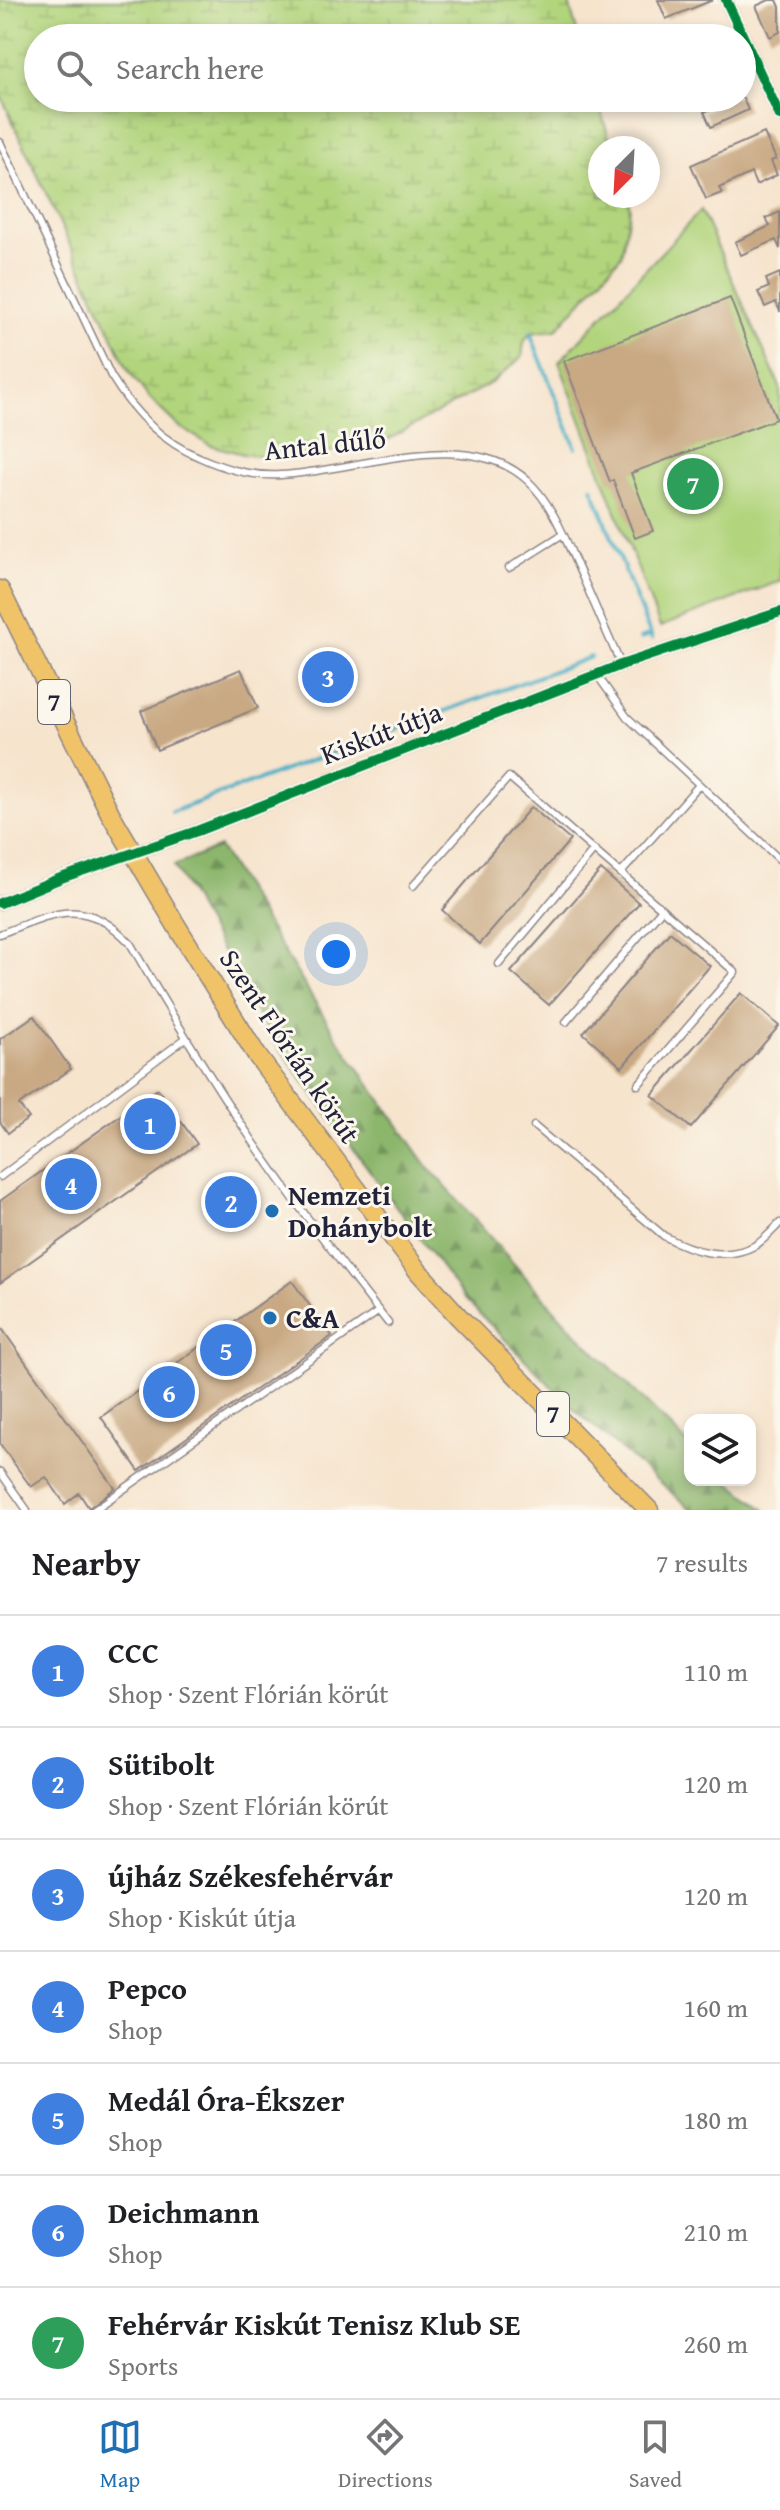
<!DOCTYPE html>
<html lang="en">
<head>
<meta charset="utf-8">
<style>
  body { margin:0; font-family:"Gentium Book Plus",serif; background:#f2f2f2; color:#202124 }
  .controls { position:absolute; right:24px; bottom:24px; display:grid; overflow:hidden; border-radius:16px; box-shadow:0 4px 12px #0003 }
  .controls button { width:72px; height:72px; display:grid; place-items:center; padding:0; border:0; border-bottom:2px solid #e0e0e0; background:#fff; color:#202124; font:40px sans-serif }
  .compass { position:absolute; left:588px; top:136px; width:72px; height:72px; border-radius:50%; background:#fff; box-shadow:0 4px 12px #0003; rotate:204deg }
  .you { position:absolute; left:336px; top:954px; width:28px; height:28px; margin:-20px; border:6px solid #fff; border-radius:50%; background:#1a73e8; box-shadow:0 0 0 12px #1a73e833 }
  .badge { display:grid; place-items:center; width:52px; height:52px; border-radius:50%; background:#1f6fb2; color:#fff; font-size:26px; font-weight:700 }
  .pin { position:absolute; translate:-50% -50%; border:4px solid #fff; box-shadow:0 2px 8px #0006 }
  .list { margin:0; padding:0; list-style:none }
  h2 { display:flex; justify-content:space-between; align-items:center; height:104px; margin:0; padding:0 32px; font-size:34px }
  h2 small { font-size:26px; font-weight:400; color:#757577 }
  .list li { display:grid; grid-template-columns:52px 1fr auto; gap:24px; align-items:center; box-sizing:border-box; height:112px; padding:0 32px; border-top:2px solid #e0e0e0 }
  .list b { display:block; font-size:30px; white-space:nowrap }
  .list p { margin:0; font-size:26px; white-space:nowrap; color:#757577 }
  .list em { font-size:26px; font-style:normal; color:#757577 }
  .icon { flex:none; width:44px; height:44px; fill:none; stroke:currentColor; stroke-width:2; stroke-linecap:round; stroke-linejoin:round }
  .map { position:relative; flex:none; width:780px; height:1510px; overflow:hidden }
  .search { position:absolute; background:#fff; box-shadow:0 4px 12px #0003; left:24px; right:24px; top:24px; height:88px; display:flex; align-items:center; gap:20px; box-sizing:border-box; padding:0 28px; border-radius:44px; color:#757577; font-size:30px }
  .sheet { height:888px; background:#fff }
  nav { display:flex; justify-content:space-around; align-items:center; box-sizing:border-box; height:112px; border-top:2px solid #e0e0e0; background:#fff; font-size:22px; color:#757577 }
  nav a { display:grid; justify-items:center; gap:4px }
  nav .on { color:#1f6fb2 }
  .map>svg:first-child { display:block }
  .forest { fill:url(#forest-firs); stroke:#576c54; stroke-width:2 }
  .wetland { fill:url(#wetland-marsh); stroke:#6a7b5c; stroke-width:2 }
  .garden { fill:#b1d47c; stroke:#6a7b5c; stroke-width:2 }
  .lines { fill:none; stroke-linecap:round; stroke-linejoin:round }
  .stream { stroke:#47afc6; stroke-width:4 }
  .building { fill:#c9a983 }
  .service-casing { stroke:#8c8384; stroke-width:9 }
  .minor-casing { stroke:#8c8384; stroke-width:15 }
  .primary-casing { stroke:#8c8384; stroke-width:21 }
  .service { stroke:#fff; stroke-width:6 }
  .minor { stroke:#fff; stroke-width:12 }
  .primary { stroke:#f1c369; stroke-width:18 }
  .cycleway-casing { stroke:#fbf7ec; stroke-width:15 }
  .cycleway { stroke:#00873e; stroke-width:10 }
  .poi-dot { fill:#1f6fb2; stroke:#fbf7ec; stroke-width:3 }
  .labels { text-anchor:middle; stroke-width:6; stroke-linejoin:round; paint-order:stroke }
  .shield { fill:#fbf7ec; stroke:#636270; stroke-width:2 }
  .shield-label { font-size:26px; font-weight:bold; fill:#22223b }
  .street-label { font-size:28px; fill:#22223b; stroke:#fbf7ec }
  .poi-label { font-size:28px; font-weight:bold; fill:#22223b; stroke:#fbf7ec; text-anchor:start }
</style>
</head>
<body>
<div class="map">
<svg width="780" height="1510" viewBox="0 0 780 1510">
  <defs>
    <pattern id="forest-firs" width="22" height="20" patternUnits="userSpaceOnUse" patternTransform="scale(2)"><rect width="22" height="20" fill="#8cb66c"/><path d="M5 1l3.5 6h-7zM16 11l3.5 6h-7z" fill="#72945a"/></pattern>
    <pattern id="wetland-marsh" width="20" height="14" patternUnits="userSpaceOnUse" patternTransform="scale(2)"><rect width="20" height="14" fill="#b1d47c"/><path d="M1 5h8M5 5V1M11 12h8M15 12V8" fill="none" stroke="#98b66c"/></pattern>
  </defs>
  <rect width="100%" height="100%" fill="#fbf7ec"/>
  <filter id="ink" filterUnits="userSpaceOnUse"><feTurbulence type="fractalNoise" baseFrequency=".0125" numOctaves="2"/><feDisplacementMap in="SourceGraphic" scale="16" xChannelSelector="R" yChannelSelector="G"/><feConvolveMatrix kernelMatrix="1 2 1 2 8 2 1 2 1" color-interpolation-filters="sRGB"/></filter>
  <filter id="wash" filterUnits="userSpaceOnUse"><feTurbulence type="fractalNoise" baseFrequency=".006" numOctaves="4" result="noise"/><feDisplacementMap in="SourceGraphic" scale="32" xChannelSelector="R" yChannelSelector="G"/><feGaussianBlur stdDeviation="1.8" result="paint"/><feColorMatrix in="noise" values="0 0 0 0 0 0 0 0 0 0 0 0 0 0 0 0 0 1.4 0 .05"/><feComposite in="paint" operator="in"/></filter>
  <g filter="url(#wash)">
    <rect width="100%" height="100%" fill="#f6e4cd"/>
    <!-- forest -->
    <polygon class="forest" points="219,847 338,1039 428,1167 569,1326 690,1446 690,1480 727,1480 765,1510 692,1510 576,1411 464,1298 270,1036 174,866"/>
    <!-- wetland -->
    <polygon class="wetland" points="0,0 568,0 579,38 38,38 38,98 597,98 612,148 600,148 600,196 627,196 630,208 621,256 556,330 530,333 524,342 522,357 493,382 380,444 290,458 247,455 210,445 178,426 150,399 128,370 0,94"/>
    <!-- garden -->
    <polygon class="garden" points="701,210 780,387 780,581 660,627 559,362"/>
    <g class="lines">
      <!-- stream -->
      <g class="stream">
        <polyline points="530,333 576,448"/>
        <polyline points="592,487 652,639"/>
        <polyline points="640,639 651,635"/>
        <polyline points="172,812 591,657"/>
      </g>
    </g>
    <g id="blocks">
      <!-- building -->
      <g class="building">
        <polygon points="658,0 713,0 666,19"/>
        <polygon points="769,0 777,0 780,7 780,32 770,37 756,6"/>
        <polygon points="716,98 743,98 748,110 711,127 704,112 719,105"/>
        <polygon points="764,133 776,159 771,161 777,175 756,185 751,173 719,188 722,193 706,199 691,165"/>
        <polygon points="780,212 780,249 776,240 741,255 735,242 770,226 766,218"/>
        <polygon points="780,273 780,312 776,302 765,307 758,292 769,287 766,279"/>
        <polygon points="730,298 776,419 631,473 653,531 635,538 613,480 610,482 564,361"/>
        <polygon points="241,669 258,708 157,750 141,711"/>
        <polygon points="531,807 570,840 480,944 442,910"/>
        <polygon points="601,870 639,903 549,1005 511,972"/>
        <polygon points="670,932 710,966 622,1067 583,1033"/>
        <polygon points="741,993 779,1026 691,1128 652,1095"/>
        <polygon points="34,1016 71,1069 19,1105 29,1118 8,1133 0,1122 0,1039"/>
        <polygon points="158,1089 197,1144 0,1283 0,1201"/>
        <polygon points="292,1281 332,1336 139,1471 101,1417"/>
        <polygon points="0,1326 115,1488 89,1508 79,1493 65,1504 46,1477 31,1487 0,1444"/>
      </g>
    </g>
  </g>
  <g filter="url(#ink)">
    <use href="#blocks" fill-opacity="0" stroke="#8c8384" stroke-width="2"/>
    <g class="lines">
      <defs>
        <g id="service">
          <path d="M 0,142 L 111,376 C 133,412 160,441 199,457 C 225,469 252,477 281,475 C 356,472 467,424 528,481 C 554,505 567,544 582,576 C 595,606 608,635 621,665"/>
          <polyline points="509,568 563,534"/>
          <polyline points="597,675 627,717 780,860"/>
          <polyline points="621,873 699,785"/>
          <polyline points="413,886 509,777 735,972 638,1085"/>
          <path d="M 0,934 C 53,913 85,895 130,943 C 167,1007 205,1070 246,1131 C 290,1197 339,1260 388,1323"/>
          <polyline points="499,964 594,850"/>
          <polyline points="566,1022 662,909"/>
          <path d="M 534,1126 L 664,1236 C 692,1251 725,1262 756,1245 C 764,1240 773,1230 780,1223"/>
          <polyline points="0,1177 186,1038"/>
          <polyline points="0,1472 27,1510"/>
          <polyline points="94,1510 379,1311"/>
        </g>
        <g id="minor">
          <polyline points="726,0 780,116"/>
          <polyline points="0,903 61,878 197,831 621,665 780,612"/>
        </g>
        <polyline id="primary" points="0,590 110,813 176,925 258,1057 418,1271 459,1317 649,1510"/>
      </defs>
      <!-- service casing -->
      <use href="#service" class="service-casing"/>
      <!-- minor casing -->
      <use href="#minor" class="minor-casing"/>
      <!-- primary casing -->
      <use href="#primary" class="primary-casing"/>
      <!-- service -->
      <use href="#service" class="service"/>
      <!-- minor -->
      <use href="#minor" class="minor"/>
      <!-- primary -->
      <use href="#primary" class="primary"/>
      <defs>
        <g id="cycleway">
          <polyline points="726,0 780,116"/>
          <polyline points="0,903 61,878 197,831 621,665 780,612"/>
        </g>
      </defs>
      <!-- cycleway casing -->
      <use href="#cycleway" class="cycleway-casing"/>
      <!-- cycleway -->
      <use href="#cycleway" class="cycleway"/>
    </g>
  </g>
  <!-- markers -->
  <g class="poi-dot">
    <circle cx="272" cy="1211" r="8"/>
    <circle cx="270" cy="1318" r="8"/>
  </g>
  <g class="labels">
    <!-- shield labels -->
    <g class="shield">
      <rect x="38" y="680" width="32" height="44" rx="6"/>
      <rect x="537" y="1392" width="32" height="44" rx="6"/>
    </g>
    <g class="shield-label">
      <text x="54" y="711">7</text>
      <text x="553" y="1423">7</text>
    </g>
    <!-- street labels -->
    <g class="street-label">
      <text transform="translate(325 444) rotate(-6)" y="10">Antal dűlő</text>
      <text transform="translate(381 733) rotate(-21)" y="10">Kiskút útja</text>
      <text transform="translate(290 1046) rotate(56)" y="10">Szent Flórián körút</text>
    </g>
    <!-- poi labels -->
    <g class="poi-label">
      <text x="288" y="1205">Nemzeti<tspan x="288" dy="32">Dohánybolt</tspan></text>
      <text x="286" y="1328">C&amp;A</text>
    </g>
  </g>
</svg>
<div class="controls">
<button><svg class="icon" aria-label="layers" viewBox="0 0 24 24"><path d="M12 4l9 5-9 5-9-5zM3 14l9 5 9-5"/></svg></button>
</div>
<svg class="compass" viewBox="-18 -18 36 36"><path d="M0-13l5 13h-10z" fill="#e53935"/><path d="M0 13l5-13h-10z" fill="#757577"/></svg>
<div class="you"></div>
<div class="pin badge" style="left:150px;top:1124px;background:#3f7fe0">1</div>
<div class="pin badge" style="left:231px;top:1202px;background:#3f7fe0">2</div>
<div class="pin badge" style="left:328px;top:677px;background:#3f7fe0">3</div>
<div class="pin badge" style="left:71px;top:1184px;background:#3f7fe0">4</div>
<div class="pin badge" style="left:226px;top:1350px;background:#3f7fe0">5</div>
<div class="pin badge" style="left:169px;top:1392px;background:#3f7fe0">6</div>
<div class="pin badge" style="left:693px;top:484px;background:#2e9e5b">7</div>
<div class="search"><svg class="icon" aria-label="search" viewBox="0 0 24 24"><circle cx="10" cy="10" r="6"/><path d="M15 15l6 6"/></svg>Search here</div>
</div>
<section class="sheet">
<h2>Nearby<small>7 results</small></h2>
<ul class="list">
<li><span class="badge" style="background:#3f7fe0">1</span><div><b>CCC</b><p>Shop · Szent Flórián körút</p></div><em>110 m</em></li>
<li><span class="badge" style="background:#3f7fe0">2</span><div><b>Sütibolt</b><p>Shop · Szent Flórián körút</p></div><em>120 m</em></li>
<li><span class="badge" style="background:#3f7fe0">3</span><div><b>újház Székesfehérvár</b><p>Shop · Kiskút útja</p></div><em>120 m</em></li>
<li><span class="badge" style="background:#3f7fe0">4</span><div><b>Pepco</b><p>Shop</p></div><em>160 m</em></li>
<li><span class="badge" style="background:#3f7fe0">5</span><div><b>Medál Óra-Ékszer</b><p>Shop</p></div><em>180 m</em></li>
<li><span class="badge" style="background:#3f7fe0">6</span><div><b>Deichmann</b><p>Shop</p></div><em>210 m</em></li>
<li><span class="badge" style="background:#2e9e5b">7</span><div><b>Fehérvár Kiskút Tenisz Klub SE</b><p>Sports</p></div><em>260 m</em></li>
</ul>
</section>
<nav>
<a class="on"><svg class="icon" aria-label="map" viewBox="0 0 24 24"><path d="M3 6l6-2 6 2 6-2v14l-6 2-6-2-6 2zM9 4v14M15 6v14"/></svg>Map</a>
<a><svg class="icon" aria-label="directions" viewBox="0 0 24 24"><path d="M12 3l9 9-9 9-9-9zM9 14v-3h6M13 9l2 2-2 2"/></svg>Directions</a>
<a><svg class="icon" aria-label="saved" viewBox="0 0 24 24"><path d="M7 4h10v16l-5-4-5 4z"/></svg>Saved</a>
</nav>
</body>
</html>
